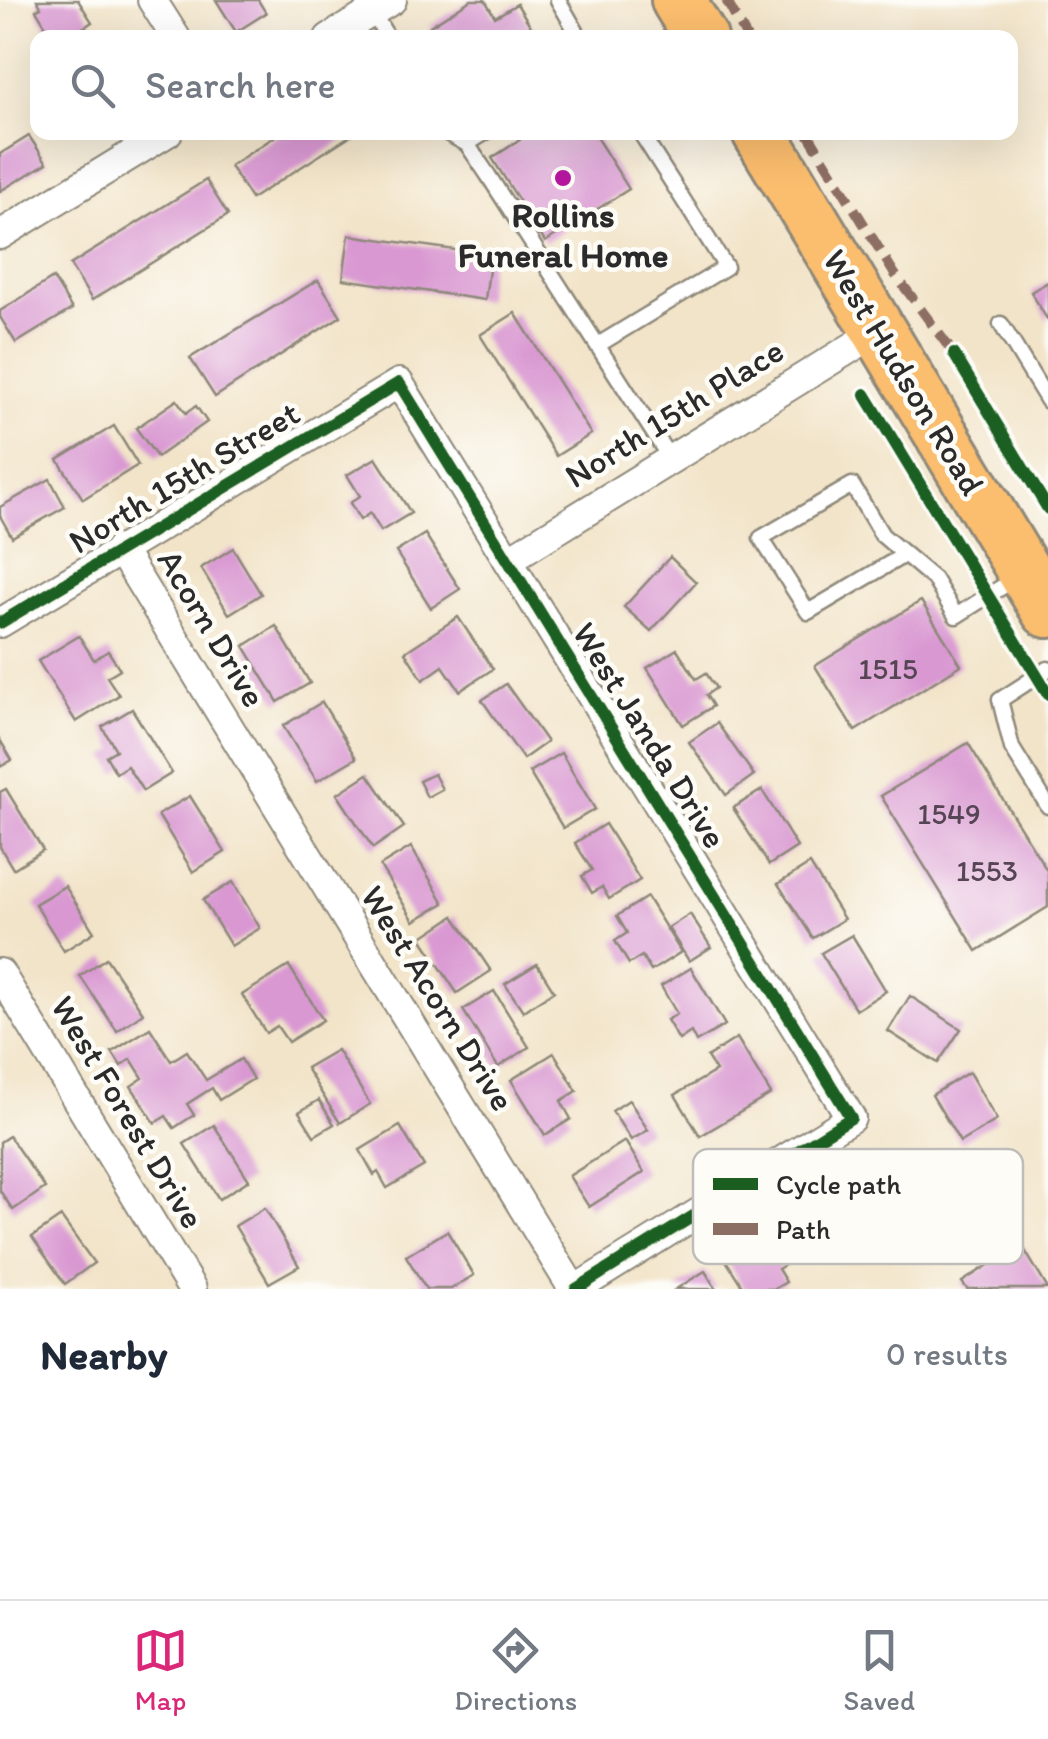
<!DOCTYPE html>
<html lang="en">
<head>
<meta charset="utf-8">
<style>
  body { margin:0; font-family:Itim,sans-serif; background:#f6f6f7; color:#1f2937 }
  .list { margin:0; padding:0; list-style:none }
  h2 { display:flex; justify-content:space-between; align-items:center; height:130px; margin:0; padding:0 40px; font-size:42px }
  h2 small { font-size:32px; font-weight:400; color:#747a83 }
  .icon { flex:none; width:55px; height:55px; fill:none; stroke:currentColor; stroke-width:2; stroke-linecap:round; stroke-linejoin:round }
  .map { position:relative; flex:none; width:1048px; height:1289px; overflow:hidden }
  .search { position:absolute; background:#fff; box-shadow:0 10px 40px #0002; left:30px; right:30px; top:30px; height:110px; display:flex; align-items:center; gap:25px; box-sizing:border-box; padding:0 35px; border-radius:20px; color:#747a83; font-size:38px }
  .sheet { height:310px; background:#fff }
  nav { display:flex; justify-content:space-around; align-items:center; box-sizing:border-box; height:140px; border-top:2px solid #e0e1e3; background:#fff; font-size:28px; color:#747a83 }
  nav a { display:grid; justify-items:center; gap:5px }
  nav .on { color:#db2777 }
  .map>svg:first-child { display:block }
  .building { fill:#d998d2 }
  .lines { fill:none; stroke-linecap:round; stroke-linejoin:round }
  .lane-casing { stroke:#8e887a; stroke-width:19 }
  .street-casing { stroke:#8e887a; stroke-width:32 }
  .highway-casing { stroke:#8e887a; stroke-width:58 }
  .lane { stroke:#fff; stroke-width:14 }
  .street { stroke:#fff; stroke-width:28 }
  .highway { stroke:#fbbd6e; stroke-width:52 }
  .quiet { stroke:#8d6e63; stroke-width:10; stroke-dasharray:20 10; stroke-linecap:butt }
  .cycleway-casing { stroke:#fdfcf7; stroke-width:19 }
  .cycleway { stroke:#1b5e20; stroke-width:12 }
  .poi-dot { fill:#b5179e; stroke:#fdfcf7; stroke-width:4 }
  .labels { text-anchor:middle; stroke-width:9; stroke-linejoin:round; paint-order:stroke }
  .number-label { font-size:30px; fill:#564655 }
  .poi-label { font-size:35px; font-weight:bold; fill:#2b2b2b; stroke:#fdfcf7 }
  .street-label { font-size:35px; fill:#2b2b2b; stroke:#fdfcf7 }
  .key { fill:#fdfcf7; stroke:#bebdba; stroke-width:2.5 }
  .key-label { font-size:28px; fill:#2b2b2b }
</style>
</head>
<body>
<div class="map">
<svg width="1048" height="1289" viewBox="0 0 1048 1289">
  <rect width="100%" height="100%" fill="#fdfcf7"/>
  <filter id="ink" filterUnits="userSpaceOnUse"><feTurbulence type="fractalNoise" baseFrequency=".01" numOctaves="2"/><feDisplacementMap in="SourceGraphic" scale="20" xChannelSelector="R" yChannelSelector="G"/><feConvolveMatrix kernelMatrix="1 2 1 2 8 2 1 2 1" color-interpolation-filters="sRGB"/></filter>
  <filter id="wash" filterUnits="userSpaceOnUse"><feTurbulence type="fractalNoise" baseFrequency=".0048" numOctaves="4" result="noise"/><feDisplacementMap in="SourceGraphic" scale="40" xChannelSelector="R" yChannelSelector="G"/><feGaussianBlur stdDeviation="2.25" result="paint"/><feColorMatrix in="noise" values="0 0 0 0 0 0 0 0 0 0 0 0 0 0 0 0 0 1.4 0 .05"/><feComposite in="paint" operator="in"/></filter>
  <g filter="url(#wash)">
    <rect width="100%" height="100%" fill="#f2e4c9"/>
    <g id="blocks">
      <!-- building -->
      <g class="building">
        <polygon points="37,0 78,0 92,22 67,38 53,38 36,10 41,7"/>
        <polygon points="216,0 258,0 266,13 236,32"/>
        <polygon points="471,0 485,0 495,17 517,4 538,38 437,38 430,26"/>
        <polygon points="282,132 356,132 251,199 230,166"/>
        <polygon points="532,132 593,132 629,189 545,242 492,158"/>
        <polygon points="29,136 47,163 0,191 0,154"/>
        <polygon points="206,180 228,215 92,300 70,265"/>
        <polygon points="349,235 491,255 485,300 343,279"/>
        <polygon points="53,278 72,309 16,343 0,317 0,311"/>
        <polygon points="318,280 341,316 215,397 190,358"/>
        <polygon points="1048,282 1048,321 1031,292"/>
        <polygon points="515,313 591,434 556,456 480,335"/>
        <polygon points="177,400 186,413 196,406 207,422 157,457 136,428"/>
        <polygon points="114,426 138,465 83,499 58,460"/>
        <polygon points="376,458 411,513 381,531 370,513 360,520 350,503 360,496 347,475"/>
        <polygon points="50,479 65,507 12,537 0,516 0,507"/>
        <polygon points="425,534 460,589 431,608 396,552"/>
        <polygon points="233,548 261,594 229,614 201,568"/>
        <polygon points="670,557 696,582 651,631 624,607"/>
        <polygon points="921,601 961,665 855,731 815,666"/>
        <polygon points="458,617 493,669 460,691 443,666 423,680 405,652"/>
        <polygon points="276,626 310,683 278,702 244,646"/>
        <polygon points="79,636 94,660 108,651 120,669 107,677 119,695 76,722 38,661"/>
        <polygon points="677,649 696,679 706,673 716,688 706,695 713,706 683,725 647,668"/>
        <polygon points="506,684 547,742 523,759 482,700"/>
        <polygon points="322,702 356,758 317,781 283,726"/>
        <polygon points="132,709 172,773 143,791 127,766 116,773 106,756 116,750 102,727"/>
        <polygon points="717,723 754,775 726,795 689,742"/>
        <polygon points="0,740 12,760 0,767"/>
        <polygon points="968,743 1048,872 1048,907 977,951 881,796"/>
        <polygon points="561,753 595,809 563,828 529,772"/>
        <polygon points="368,774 404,827 373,848 337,794"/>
        <polygon points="434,774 442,789 427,797 419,781"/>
        <polygon points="6,789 43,850 13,869 0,847 0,792"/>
        <polygon points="762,790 797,847 769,865 733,808"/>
        <polygon points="190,796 225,852 193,872 158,815"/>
        <polygon points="605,824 640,880 609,899 602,887 592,893 582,876 592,870 575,843"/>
        <polygon points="411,847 444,903 414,921 380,866"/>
        <polygon points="810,864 844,919 813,938 778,884"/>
        <polygon points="233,882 260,928 231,946 203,900"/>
        <polygon points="65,886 94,932 64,951 35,904"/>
        <polygon points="647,897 681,952 651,971 642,956 629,964 615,941 627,933 617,916"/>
        <polygon points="690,914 711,947 689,961 668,928"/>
        <polygon points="454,916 491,971 457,993 421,938"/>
        <polygon points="852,935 886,991 856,1010 821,953"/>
        <polygon points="106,958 143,1013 117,1031 80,976"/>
        <polygon points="537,964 554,991 523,1011 505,984"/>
        <polygon points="289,966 323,1020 288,1042 277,1026 266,1033 242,995"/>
        <polygon points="691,968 725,1025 696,1042 691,1032 679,1040 667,1020 677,1014 661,986"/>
        <polygon points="494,991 529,1047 498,1067 463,1010"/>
        <polygon points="910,996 961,1029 938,1063 888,1031"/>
        <polygon points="150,1028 171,1061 187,1051 206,1080 241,1059 253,1079 219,1100 212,1088 187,1104 194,1115 174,1128 166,1116 155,1123 131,1086 143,1078 131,1059 121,1066 112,1052"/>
        <polygon points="737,1038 771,1094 700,1136 675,1095 716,1071 707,1057"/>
        <polygon points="337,1050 370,1104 340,1123 306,1068"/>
        <polygon points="554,1053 577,1091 561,1101 571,1119 545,1135 511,1080"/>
        <polygon points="969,1072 997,1120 960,1142 932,1095"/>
        <polygon points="319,1100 334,1124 314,1136 299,1112"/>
        <polygon points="629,1100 648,1130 631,1140 612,1111"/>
        <polygon points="214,1125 249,1180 219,1199 184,1144"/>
        <polygon points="400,1126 424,1166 387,1188 378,1172 374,1175 360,1150"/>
        <polygon points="9,1136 45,1188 13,1210 0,1191 0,1142"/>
        <polygon points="625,1141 644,1172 589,1207 569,1176"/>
        <polygon points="265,1208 299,1266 269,1283 235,1226"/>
        <polygon points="61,1217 94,1263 65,1284 32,1237"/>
        <polygon points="782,1225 800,1256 778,1269 786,1282 774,1289 744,1289 725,1259"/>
        <polygon points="447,1231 474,1275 451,1289 426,1289 406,1256"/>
        <polygon points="1021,1244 1048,1289 967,1289 962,1282"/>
        <polygon points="705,1271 716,1289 676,1289"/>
      </g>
    </g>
  </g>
  <g filter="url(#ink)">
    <use href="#blocks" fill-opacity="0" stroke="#8e887a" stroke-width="2.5"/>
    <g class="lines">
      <defs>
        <g id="lane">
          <polyline points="558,0 580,38"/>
          <polyline points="372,12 388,38"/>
          <polyline points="445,132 467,144 488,175 671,460"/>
          <polyline points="467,144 486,132"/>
          <polyline points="1001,324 1048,401"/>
          <polyline points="598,345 726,267 640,132"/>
          <polyline points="904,555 808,612 761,538 852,485 882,535 934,579 956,616 1016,578"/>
          <polyline points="1048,669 1000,700 1012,748 1048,806"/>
        </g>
        <g id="street">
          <polyline points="152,0 176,38"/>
          <polyline points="329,38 392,0"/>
          <polyline points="0,235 168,132"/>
          <polyline points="120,549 573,1289"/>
          <polyline points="508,560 880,330"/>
          <polyline points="0,623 399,383 851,1118 576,1289"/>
          <polyline points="0,973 192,1289"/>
        </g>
        <g id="highway">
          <polyline points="678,0 701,38"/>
          <polyline points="759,132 1048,611"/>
        </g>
      </defs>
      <!-- lane casing -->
      <use href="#lane" class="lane-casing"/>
      <!-- street casing -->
      <use href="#street" class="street-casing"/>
      <!-- highway casing -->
      <use href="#highway" class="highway-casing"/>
      <!-- lane -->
      <use href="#lane" class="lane"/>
      <!-- street -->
      <use href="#street" class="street"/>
      <!-- highway -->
      <use href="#highway" class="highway"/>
      <!-- quiet -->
      <g class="quiet">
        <polyline points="726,0 747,38"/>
        <polyline points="807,132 894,273 954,354"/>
      </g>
      <defs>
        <g id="cycleway">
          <polyline points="954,354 1048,509"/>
          <polyline points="865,394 1048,694"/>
          <polyline points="0,623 399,383 851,1118 576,1289"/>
        </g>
      </defs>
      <!-- cycleway casing -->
      <use href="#cycleway" class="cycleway-casing"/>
      <!-- cycleway -->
      <use href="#cycleway" class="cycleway"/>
    </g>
  </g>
  <!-- markers -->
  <circle class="poi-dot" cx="563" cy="178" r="10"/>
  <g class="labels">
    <!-- number labels -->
    <g class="number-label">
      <text x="888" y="679">1515</text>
      <text x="949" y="824">1549</text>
      <text x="987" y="881">1553</text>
    </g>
    <!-- poi labels -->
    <g class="poi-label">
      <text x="563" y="227">Rollins<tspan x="563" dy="40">Funeral Home</tspan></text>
    </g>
    <!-- street labels -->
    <g class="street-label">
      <text transform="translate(904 372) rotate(59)" y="12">West Hudson Road</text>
      <text transform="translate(674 413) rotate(-32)" y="12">North 15th Place</text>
      <text transform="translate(184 477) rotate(-31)" y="12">North 15th Street</text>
      <text transform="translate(212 628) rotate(59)" y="12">Acorn Drive</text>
      <text transform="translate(650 735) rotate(58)" y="12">West Janda Drive</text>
      <text transform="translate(438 998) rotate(58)" y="12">West Acorn Drive</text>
      <text transform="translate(128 1112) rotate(59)" y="12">West Forest Drive</text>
    </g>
  </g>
  <!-- legend -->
  <rect x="693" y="1149" width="330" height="115" rx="15" class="key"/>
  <rect x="713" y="1178" width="45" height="12" fill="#1b5e20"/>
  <rect x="713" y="1223" width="45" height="12" fill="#8d6e63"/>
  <g class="key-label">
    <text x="776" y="1194">Cycle path</text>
    <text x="776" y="1239">Path</text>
  </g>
</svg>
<div class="search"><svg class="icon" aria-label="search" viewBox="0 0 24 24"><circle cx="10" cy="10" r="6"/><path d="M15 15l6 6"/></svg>Search here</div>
</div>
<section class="sheet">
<h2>Nearby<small>0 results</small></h2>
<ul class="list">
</ul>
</section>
<nav>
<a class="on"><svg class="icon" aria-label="map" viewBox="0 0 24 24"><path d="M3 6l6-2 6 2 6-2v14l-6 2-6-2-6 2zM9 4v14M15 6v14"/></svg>Map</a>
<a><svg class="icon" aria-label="directions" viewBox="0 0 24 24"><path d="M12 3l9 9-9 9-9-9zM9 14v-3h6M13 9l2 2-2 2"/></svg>Directions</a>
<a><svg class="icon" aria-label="saved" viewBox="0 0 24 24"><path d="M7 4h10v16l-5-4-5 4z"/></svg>Saved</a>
</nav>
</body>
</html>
